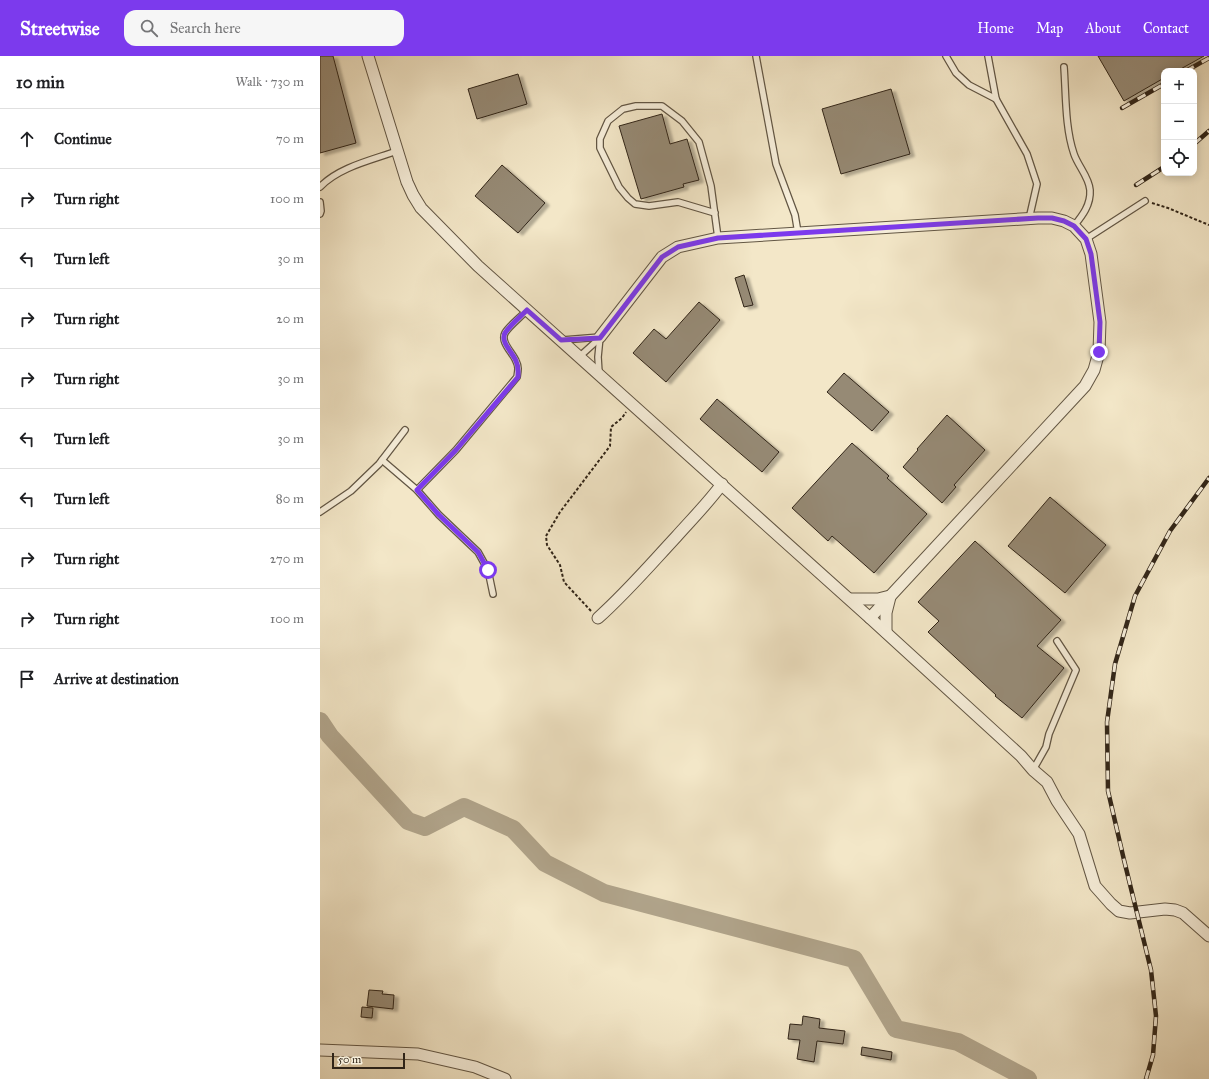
<!DOCTYPE html>
<html lang="en">
<head>
<meta charset="utf-8">
<style>
  body { margin:0; font-family:"IM FELL Great Primer",serif; background:#f6f6f6; color:#202124 }
  .controls { position:absolute; right:12px; top:12px; display:grid; overflow:hidden; border-radius:8px; box-shadow:0 2px 10px #0003 }
  .controls button { width:36px; height:36px; display:grid; place-items:center; padding:0; border:0; border-bottom:1px solid #e0e0e0; background:#fff; color:#202124; font:20px sans-serif }
  .scale { position:absolute; left:12px; bottom:10px; width:73px; box-sizing:border-box; padding-left:4px; border:2px solid #312518; border-top:0; font-size:11px; line-height:14px; white-space:nowrap; color:#312518; -webkit-text-stroke:3px #f7efdb; paint-order:stroke }
  .stop { position:absolute; width:12px; height:12px; margin:-9px; border:3px solid #7c3aed; border-radius:50%; background:#fff }
  .stop.end { background:#7c3aed; border-color:#fff; box-shadow:0 1px 4px #0008 }
  .list { margin:0; padding:0; list-style:none }
  h2 { display:flex; justify-content:space-between; align-items:center; height:52px; margin:0; padding:0 16px; font-size:17px }
  h2 small { font-size:13px; font-weight:400; color:#757577 }
  .list li { display:grid; grid-template-columns:26px 1fr auto; gap:12px; align-items:center; box-sizing:border-box; height:60px; padding:0 16px; border-top:1px solid #e0e0e0 }
  .list b { display:block; font-size:15px; white-space:nowrap }
  .list em { font-size:13px; font-style:normal; color:#757577 }
  .icon { flex:none; width:22px; height:22px; fill:none; stroke:currentColor; stroke-width:2; stroke-linecap:round; stroke-linejoin:round }
  .map { position:relative; flex:none; width:889px; height:1023px; overflow:hidden }
  header { display:flex; align-items:center; gap:24px; box-sizing:border-box; height:56px; padding:0 20px; background:#7c3aed; color:#fff }
  header strong { font-size:19px }
  nav { display:flex; gap:22px; margin-inline-start:auto; font-size:14px }
  .search { width:280px; height:36px; background:#f6f6f6; display:flex; align-items:center; gap:10px; box-sizing:border-box; padding:0 14px; border-radius:12px; color:#757577; font-size:15px }
  main { display:flex }
  aside { flex:1; background:#fff }
  .map>svg:first-child { display:block }
  .lines { fill:none; stroke-linecap:round; stroke-linejoin:round }
  .river { stroke:#b1a58c; stroke-width:18 }
  .building { fill:#968a74; stroke:#312518; filter:url(#shadow) }
  .service-casing { stroke:#625644; stroke-width:8 }
  .minor-casing { stroke:#625644; stroke-width:13 }
  .path { stroke:#312518; stroke-width:2; stroke-dasharray:3 2; stroke-linecap:butt }
  .service { stroke:#f7efdb; stroke-width:5.5 }
  .minor { stroke:#f7efdb; stroke-width:11 }
  .rail-casing { stroke:#312518; stroke-width:4.5 }
  .rail { stroke:#f7efdb; stroke-width:3; stroke-dasharray:9; stroke-linecap:butt }
  .route { stroke:#7c3aed; stroke-width:5 }
</style>
</head>
<body>
<header>
<strong>Streetwise</strong>
<div class="search"><svg class="icon" aria-label="search" viewBox="0 0 24 24"><circle cx="10" cy="10" r="6"/><path d="M15 15l6 6"/></svg>Search here</div>
<nav><a>Home</a><a>Map</a><a>About</a><a>Contact</a></nav>
</header>
<main>
<aside>
<h2>10 min<small>Walk · 730 m</small></h2>
<ul class="list">
<li><svg class="icon" aria-label="ahead" viewBox="0 0 24 24"><path d="M12 20V5M6 11l6-6 6 6"/></svg><div><b>Continue</b></div><em>70 m</em></li>
<li><svg class="icon" aria-label="right" viewBox="0 0 24 24"><path d="M7 20v-9h11M14 6l5 5-5 5"/></svg><div><b>Turn right</b></div><em>100 m</em></li>
<li><svg class="icon" aria-label="left" viewBox="0 0 24 24"><path d="M17 20v-9H6M10 6l-5 5 5 5"/></svg><div><b>Turn left</b></div><em>30 m</em></li>
<li><svg class="icon" aria-label="right" viewBox="0 0 24 24"><path d="M7 20v-9h11M14 6l5 5-5 5"/></svg><div><b>Turn right</b></div><em>20 m</em></li>
<li><svg class="icon" aria-label="right" viewBox="0 0 24 24"><path d="M7 20v-9h11M14 6l5 5-5 5"/></svg><div><b>Turn right</b></div><em>30 m</em></li>
<li><svg class="icon" aria-label="left" viewBox="0 0 24 24"><path d="M17 20v-9H6M10 6l-5 5 5 5"/></svg><div><b>Turn left</b></div><em>30 m</em></li>
<li><svg class="icon" aria-label="left" viewBox="0 0 24 24"><path d="M17 20v-9H6M10 6l-5 5 5 5"/></svg><div><b>Turn left</b></div><em>80 m</em></li>
<li><svg class="icon" aria-label="right" viewBox="0 0 24 24"><path d="M7 20v-9h11M14 6l5 5-5 5"/></svg><div><b>Turn right</b></div><em>270 m</em></li>
<li><svg class="icon" aria-label="right" viewBox="0 0 24 24"><path d="M7 20v-9h11M14 6l5 5-5 5"/></svg><div><b>Turn right</b></div><em>100 m</em></li>
<li><svg class="icon" aria-label="arrive" viewBox="0 0 24 24"><path d="M6 21V4h12l-3 4 3 4H6"/></svg><div><b>Arrive at destination</b></div></li>
</ul>
</aside>
<div class="map">
<svg width="889" height="1023" viewBox="0 0 889 1023">
  <defs>
    <filter id="shadow"><feDropShadow dx="4.5" dy="2.5" stdDeviation="1" flood-color="#0004"/></filter>
  </defs>
  <rect width="100%" height="100%" fill="#f3e7c8"/>
  <filter id="stains"><feTurbulence type="fractalNoise" baseFrequency=".005" numOctaves="4"/><feColorMatrix values="0 0 0 0 .2 0 0 0 0 .09 0 0 0 0 .02 0 0 0 .5 -.17"/></filter>
  <radialGradient id="worn" r=".72"><stop offset=".6" stop-color="#630" stop-opacity="0"/><stop offset="1" stop-color="#630" stop-opacity=".3"/></radialGradient>
  <g class="lines">
    <!-- river -->
    <polyline class="river" points="0,665 10,680 88,765 105,771 144,751 193,773 225,807 284,837 534,903 576,973 638,986 708,1023"/>
  </g>
  <!-- building -->
  <g class="building">
    <polygon points="0,0 13,0 36,87 0,97"/>
    <polygon points="778,0 884,0 857,15 844,15 844,22 804,45"/>
    <polygon points="198,18 207,48 157,63 148,33"/>
    <polygon points="571,33 590,98 521,118 502,53"/>
    <polygon points="342,58 350,88 367,83 379,124 363,128 364,131 321,143 299,70"/>
    <polygon points="182,109 225,147 198,177 155,140"/>
    <polygon points="424,219 433,249 424,251 415,222"/>
    <polygon points="379,246 400,264 346,326 313,297 334,273 346,283"/>
    <polygon points="524,317 569,356 552,375 507,336"/>
    <polygon points="397,343 459,396 442,416 380,363"/>
    <polygon points="627,359 665,394 634,429 636,431 622,447 583,411 598,394 597,393"/>
    <polygon points="532,387 569,420 567,422 607,458 554,517 512,480 508,485 472,452"/>
    <polygon points="730,441 786,489 745,537 688,490"/>
    <polygon points="655,485 741,564 717,590 744,612 702,662 675,640 676,639 608,576 619,565 598,546"/>
    <polygon points="49,934 63,935 62,938 74,939 73,953 47,950"/>
    <polygon points="42,951 53,952 52,962 41,961"/>
    <polygon points="483,960 500,963 499,972 525,975 523,988 497,985 494,1006 477,1003 480,984 468,983 470,968 482,969"/>
    <polygon points="542,991 572,996 571,1004 541,999"/>
  </g>
  <g class="lines">
    <defs>
      <g id="service">
        <polyline points="436,0 456,108 475,159 478,177"/>
        <polyline points="626,0 636,17 649,29 676,43"/>
        <polyline points="668,0 676,43 707,98 717,128 709,163"/>
        <path d="M 744,11 C 746,39 745,72 754,98 C 758,110 769,121 770,134 C 771,149 762,160 754,170"/>
        <path d="M 0,131 C 19,111 52,104 77,95"/>
        <polyline points="0,146 1,155 0,158"/>
        <polyline points="395,157 358,146 329,150 315,148 308,142 299,131 280,92 280,83 288,65 303,53 316,50 342,50 362,65 379,86 391,130 398,182"/>
        <polyline points="766,183 825,145"/>
        <polyline points="243,284 280,281"/>
        <polyline points="259,301 280,282"/>
        <polyline points="279,317 278,301 280,281"/>
        <polyline points="62,404 97,434 119,459 158,496 168,514 173,538"/>
        <path d="M 97,434 L 136,394 L 197,321 C 198,315 199,311 196,305 C 193,297 180,286 185,277 C 189,270 201,261 207,254"/>
        <polyline points="0,456 31,435 59,408 85,374"/>
        <polyline points="713,714 726,691 729,678 756,614 737,585"/>
      </g>
      <g id="minor">
        <polyline points="48,0 87,126 93,139 101,152 158,210 550,562 701,700 713,714 727,726 737,745 759,778 775,830 791,848 799,855 810,857 845,853 855,854 863,857 889,880"/>
        <polyline points="280,281 342,201 358,191 398,182 718,162 732,162 744,165 754,170 766,183 771,198 780,266 779,296 774,314 765,330 550,562"/>
        <polyline points="530,543 558,543 570,540"/>
        <path d="M 278,562 C 306,537 330,509 356,481 C 372,463 388,447 402,428"/>
        <polyline points="566,576 566,557 570,541"/>
        <polyline points="0,994 98,998 155,1011 185,1023"/>
      </g>
    </defs>
    <!-- service casing -->
    <use href="#service" class="service-casing"/>
    <!-- minor casing -->
    <use href="#minor" class="minor-casing"/>
    <!-- path -->
    <g class="path">
      <polyline points="832,147 848,152 889,169"/>
      <polyline points="271,555 244,526 240,509 227,489 226,480 240,456 290,390 291,371 302,362 306,356"/>
    </g>
    <!-- service -->
    <use href="#service" class="service"/>
    <!-- minor -->
    <use href="#minor" class="minor"/>
    <defs>
      <g id="rail">
        <polyline points="866,15 889,2"/>
        <polyline points="802,52 844,28"/>
        <polyline points="874,88 889,75"/>
        <polyline points="816,129 844,111"/>
        <polyline points="826,1023 833,999 836,960 831,914 804,804 788,735 787,666 795,608 815,540 850,475 889,422"/>
      </g>
    </defs>
    <!-- rail casing -->
    <use href="#rail" class="rail-casing"/>
    <!-- rail -->
    <use href="#rail" class="rail"/>
  </g>
  <g class="lines">
    <!-- route -->
    <path class="route" d="M 168,514 L 158,496 L 119,459 L 97,434 L 136,394 L 198,321 C 198,315 199,311 196,305 C 193,297 180,286 185,277 C 190,269 200,261 207,254 L 241,284 L 280,282 L 342,201 L 358,191 L 398,182 L 718,162 L 732,162 L 744,165 L 754,170 L 766,183 L 771,198 L 780,266 L 779,296"/>
  </g>
  <rect width="100%" height="100%" filter="url(#stains)"/>
  <rect width="100%" height="100%" fill="url(#worn)"/>
</svg>
<div class="controls">
<button>+</button>
<button>−</button>
<button><svg class="icon" aria-label="locate" viewBox="0 0 24 24"><circle cx="12" cy="12" r="6"/><path d="M12 2v4M12 18v4M2 12h4M18 12h4"/></svg></button>
</div>
<div class="scale">50 m</div>
<div class="stop" style="left:168px;top:514px"></div>
<div class="stop end" style="left:779px;top:296px"></div>
</div>
</main>
</body>
</html>
